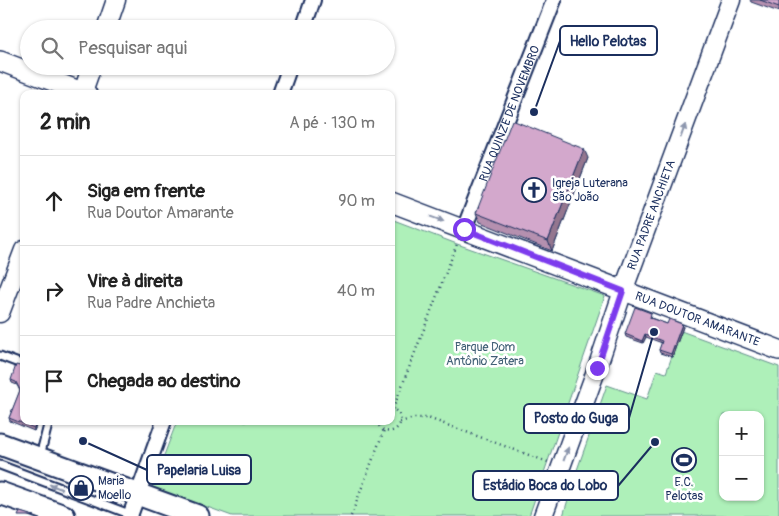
<!DOCTYPE html>
<html lang="pt">
<head>
<meta charset="utf-8">
<style>
  body { margin:0; font-family:Pangolin,sans-serif; background:#f6f6f6; color:#222 }
  .controls { position:absolute; right:15px; bottom:15px; display:grid; overflow:hidden; border-radius:10px; box-shadow:0 1px 4px #0004 }
  .controls button { width:45px; height:45px; display:grid; place-items:center; padding:0; border:0; border-bottom:1px solid #e0e0e0; background:#fff; color:#222; font:25px sans-serif }
  .stop { position:absolute; width:15px; height:15px; margin:-11px; border:4px solid #7c3aed; border-radius:50%; background:#fff }
  .stop.end { background:#7c3aed; border-color:#fff; box-shadow:0 1px 5px #0008 }
  .list { margin:0; padding:0; list-style:none }
  h2 { display:flex; justify-content:space-between; align-items:center; height:65px; margin:0; padding:0 20px; font-size:21px }
  h2 small { font-size:16px; font-weight:400; color:#767676 }
  .list li { display:grid; grid-template-columns:32px 1fr auto; gap:15px; align-items:center; box-sizing:border-box; height:90px; padding:0 20px; border-top:1px solid #e0e0e0 }
  .list b { display:block; font-size:19px; white-space:nowrap }
  .list p { margin:0; font-size:16px; white-space:nowrap; color:#767676 }
  .list em { font-size:16px; font-style:normal; color:#767676 }
  .icon { flex:none; width:28px; height:28px; fill:none; stroke:currentColor; stroke-width:2; stroke-linecap:round; stroke-linejoin:round }
  .map { position:relative; flex:none; width:779px; height:516px; overflow:hidden }
  .search { position:absolute; background:#fff; box-shadow:0 1px 4px #0004; left:20px; top:20px; width:375px; height:55px; display:flex; align-items:center; gap:12px; box-sizing:border-box; padding:0 18px; border-radius:28px; color:#767676; font-size:19px }
  .panel { position:absolute; background:#fff; box-shadow:0 1px 4px #0004; left:20px; top:90px; width:375px; height:335px; border-radius:10px }
  .map>svg:first-child { display:block }
  .green { fill:#aef0b9; stroke:#64908c; fill-rule:evenodd }
  .lines { fill:none; stroke-linecap:round; stroke-linejoin:round }
  .service-casing { stroke:#1b2f5e; stroke-width:11 }
  .minor-casing { stroke:#1b2f5e; stroke-width:18 }
  .tertiary-casing { stroke:#1b2f5e; stroke-width:21 }
  .secondary-casing { stroke:#1b2f5e; stroke-width:22 }
  .primary-casing { stroke:#1b2f5e; stroke-width:25 }
  .path { stroke:#1b2f5e; stroke-width:2.5; stroke-dasharray:1 4; stroke-linecap:butt }
  .service { stroke:#fff; stroke-width:7 }
  .minor { stroke:#fff; stroke-width:14 }
  .tertiary { stroke:#fff; stroke-width:18 }
  .secondary { stroke:#fff; stroke-width:19 }
  .primary { stroke:#fff; stroke-width:21 }
  .wall { fill:#b590af; stroke:#1b2f5e }
  .shaded-wall { fill:#94768f; stroke:#1b2f5e }
  .building { fill:#d3a8cc; stroke:#1b2f5e }
  .oneway { fill:#8d97ae }
  .route { stroke:#7c3aed; stroke-width:6 }
  .labels { text-anchor:middle; stroke-width:5; stroke-linejoin:round; paint-order:stroke }
  .street-label { font-size:12px; fill:#1b2f5e; stroke:#fff }
  .poi-label { font-size:12px; fill:#1b2f5e; stroke:#fff; text-anchor:start }
  .park-label { font-size:12px; fill:#405f75; stroke:#fff }
  .leader { fill:none; stroke:#1b2f5e; stroke-width:2 }
  .callout-dot { fill:#1b2f5e; stroke:#fff; stroke-width:2 }
  .callout { fill:#fff; stroke:#1b2f5e; stroke-width:2 }
  .callout-label { font-size:14px; text-anchor:middle; font-weight:bold; fill:#1b2f5e }
</style>
</head>
<body>
<div class="map">
<svg width="779" height="516" viewBox="0 0 779 516">
  <rect width="100%" height="100%" fill="#fff"/>
  <filter id="ink" filterUnits="userSpaceOnUse"><feTurbulence type="fractalNoise" baseFrequency=".02" numOctaves="2"/><feDisplacementMap in="SourceGraphic" scale="10" xChannelSelector="R" yChannelSelector="G"/><feConvolveMatrix kernelMatrix="1 2 1 2 8 2 1 2 1" color-interpolation-filters="sRGB"/></filter>
  <g filter="url(#ink)">
    <!-- green -->
    <g class="green">
      <polygon points="391,219 457,244 605,296 529,516 232,516 152,487 177,421 391,421"/>
      <path d="M 681,331 L 779,367 L 779,516 L 563,516 L 577,470 L 607,385 L 647,399 L 657,370 L 666,373 ZM 723,415 L 760,415 L 760,497 L 723,497 Z"/>
    </g>
    <g class="lines">
      <defs>
        <g id="service">
          <polyline points="0,356 24,365"/>
          <polyline points="40,456 49,421"/>
          <polyline points="0,465 132,515"/>
        </g>
        <g id="minor">
          <polyline points="303,29 313,0"/>
          <polyline points="280,94 290,66"/>
          <path id="s1" d="M 464,229 L 554,0"/>
          <polyline points="130,516 164,421"/>
        </g>
        <g id="tertiary">
          <polyline points="106,29 116,0"/>
          <polyline points="82,94 92,66"/>
          <polyline points="0,313 24,250"/>
          <path id="s2" d="M 543,516 L 597,368 L 623,291 L 731,0"/>
        </g>
        <g id="secondary">
          <polyline points="0,61 87,94"/>
          <path id="s3" d="M 391,202 L 779,350"/>
        </g>
        <g id="primary">
          <polyline points="0,444 198,516"/>
          <polyline points="0,493 64,516"/>
        </g>
      </defs>
      <!-- service casing -->
      <use href="#service" class="service-casing"/>
      <!-- minor casing -->
      <use href="#minor" class="minor-casing"/>
      <!-- tertiary casing -->
      <use href="#tertiary" class="tertiary-casing"/>
      <!-- secondary casing -->
      <use href="#secondary" class="secondary-casing"/>
      <!-- primary casing -->
      <use href="#primary" class="primary-casing"/>
      <!-- path -->
      <g class="path">
        <polyline points="393,409 457,244"/>
        <path d="M 377,421 C 385,445 414,422 393,409"/>
        <polyline points="400,422 414,418 428,418 548,462"/>
        <polyline points="351,516 384,430"/>
      </g>
      <!-- service -->
      <use href="#service" class="service"/>
      <!-- minor -->
      <use href="#minor" class="minor"/>
      <!-- tertiary -->
      <use href="#tertiary" class="tertiary"/>
      <!-- secondary -->
      <use href="#secondary" class="secondary"/>
      <!-- primary -->
      <use href="#primary" class="primary"/>
    </g>
    <!-- wall -->
    <g class="wall">
      <polygon points="750,0 779,0 779,12 751,2"/>
      <polygon points="588,158 552,251 480,222 476,213"/>
      <polygon points="652,316 651,318 667,324 683,327 672,357 660,353 659,350 662,343 646,337 643,343 626,337 625,334"/>
      <polygon points="24,367 24,421 38,421 34,431 10,421 9,418 20,391 17,385 12,383 11,380"/>
    </g>
    <!-- shaded-wall -->
    <g class="shaded-wall">
      <polygon points="584,149 588,158 552,251 548,241"/>
      <polygon points="682,324 683,327 672,357 671,354"/>
      <polygon points="645,334 646,337 643,343 642,341"/>
      <polygon points="36,421 38,421 34,431 34,428"/>
    </g>
    <!-- building -->
    <g class="building">
      <polygon points="760,0 779,0 779,7"/>
      <polygon points="512,120 584,149 548,241 476,213"/>
      <polygon points="635,307 651,313 650,318 667,324 669,319 682,324 671,354 659,350 662,341 645,334 642,341 625,334"/>
      <polygon points="24,349 24,357 20,355 22,350"/>
      <polygon points="16,365 24,367 24,421 36,421 34,428 9,418 20,390 16,382 11,380"/>
      <polygon points="20,512 34,516 18,516"/>
    </g>
    <!-- one-way arrows -->
    <defs><path id="oneway-solid" d="M-6-.8H1V-3.2L6.5 0L1 3.2V.8H-6Z" transform="scale(1.25)"/></defs>
    <g class="oneway">
      <use href="#oneway-solid" transform="translate(683 131) rotate(-70)"/>
      <use href="#oneway-solid" transform="translate(437 219) rotate(20)"/>
      <use href="#oneway-solid" transform="translate(566 454) rotate(-70)"/>
      <use href="#oneway-solid" transform="translate(56 487) rotate(-159)"/>
    </g>
  </g>
  <g class="lines" filter="url(#ink)">
    <!-- route -->
    <polyline class="route" points="464,229 623,291 597,368"/>
  </g>
  <!-- icons -->
  <defs>
    <symbol id="church-ring" viewBox="-11 -11 22 22"><circle r="9.5" fill="#fff" stroke="#1b2f5e" stroke-width="1.5"/><path d="M-1.2-6h2.4v3.5h3.3v2.4h-3.3V6h-2.4V-.1h-3.3v-2.4h3.3Z" fill="#1b2f5e"/></symbol>
    <symbol id="stadium-ring" viewBox="-11 -11 22 22"><circle r="9.5" fill="#fff" stroke="#1b2f5e" stroke-width="1.5"/><path d="M0-5a6.5 5 0 1 0 0 10a6.5 5 0 1 0 0-10ZM-3.5-1.8h7v3.6h-7Z" fill="#1b2f5e"/></symbol>
    <symbol id="shop-ring" viewBox="-11 -11 22 22"><circle r="9.5" fill="#fff" stroke="#1b2f5e" stroke-width="1.5"/><path d="M-5-2.5h2.3a2.7 3.5 0 0 1 5.4 0H5L5.5 6h-11ZM-1.5-2.5h3a1.5 2.3 0 0 0-3 0Z" fill="#1b2f5e"/></symbol>
  </defs>
  <g fill-rule="evenodd">
    <use href="#church-ring" x="520" y="176" width="28" height="28"/>
    <use href="#stadium-ring" x="670" y="446" width="28" height="28"/>
    <use href="#shop-ring" x="67" y="474" width="28" height="28"/>
  </g>
  <g class="labels">
    <!-- street labels -->
    <g class="street-label">
      <text dy="4" stroke="none"><textPath href="#s1" startOffset="124">RUA QUINZE DE NOVEMBRO</textPath></text>
      <text dy="4" stroke="none"><textPath href="#s2" startOffset="320">RUA PADRE ANCHIETA</textPath></text>
      <text dy="4" stroke="none"><textPath href="#s3" startOffset="328">RUA DOUTOR AMARANTE</textPath></text>
    </g>
    <!-- poi labels -->
    <g class="poi-label">
      <text x="552" y="187">Igreja Luterana<tspan x="552" dy="14">São João</tspan></text>
      <text x="98" y="485">Maria<tspan x="98" dy="14">Moello</tspan></text>
      <text x="684" y="486" text-anchor="middle">E.C.<tspan x="684" dy="14">Pelotas</tspan></text>
    </g>
    <!-- park labels -->
    <g class="park-label">
      <text x="485" y="351">Parque Dom<tspan x="485" dy="14">Antônio Zatera</tspan></text>
    </g>
  </g>
  <!-- callouts -->
  <path class="leader" d="M534 112L560 41M654 332L629 418M83 441L147 470M655 442L618 486"/>
  <g class="callout-dot">
    <circle cx="534" cy="112" r="5"/>
    <circle cx="654" cy="332" r="5"/>
    <circle cx="83" cy="441" r="5"/>
    <circle cx="655" cy="442" r="5"/>
  </g>
  <g class="callout">
    <rect x="560" y="26" width="97" height="29" rx="5"/>
    <rect x="524" y="404" width="105" height="29" rx="5"/>
    <rect x="147" y="455" width="104" height="29" rx="5"/>
    <rect x="473" y="471" width="145" height="29" rx="5"/>
  </g>
  <g class="callout-label">
    <text x="608" y="46">Hello Pelotas</text>
    <text x="576" y="423">Posto do Guga</text>
    <text x="199" y="475">Papelaria Luisa</text>
    <text x="545" y="490">Estádio Boca do Lobo</text>
  </g>
</svg>
<div class="controls">
<button>+</button>
<button>−</button>
</div>
<div class="stop" style="left:464px;top:229px"></div>
<div class="stop end" style="left:597px;top:368px"></div>
<div class="search"><svg class="icon" aria-label="search" viewBox="0 0 24 24"><circle cx="10" cy="10" r="6"/><path d="M15 15l6 6"/></svg>Pesquisar aqui</div>
<section class="panel">
<h2>2 min<small>A pé · 130 m</small></h2>
<ul class="list">
<li><svg class="icon" aria-label="ahead" viewBox="0 0 24 24"><path d="M12 20V5M6 11l6-6 6 6"/></svg><div><b>Siga em frente</b><p>Rua Doutor Amarante</p></div><em>90 m</em></li>
<li><svg class="icon" aria-label="right" viewBox="0 0 24 24"><path d="M7 20v-9h11M14 6l5 5-5 5"/></svg><div><b>Vire à direita</b><p>Rua Padre Anchieta</p></div><em>40 m</em></li>
<li><svg class="icon" aria-label="arrive" viewBox="0 0 24 24"><path d="M6 21V4h12l-3 4 3 4H6"/></svg><div><b>Chegada ao destino</b></div></li>
</ul>
</section>
</div>
</body>
</html>
